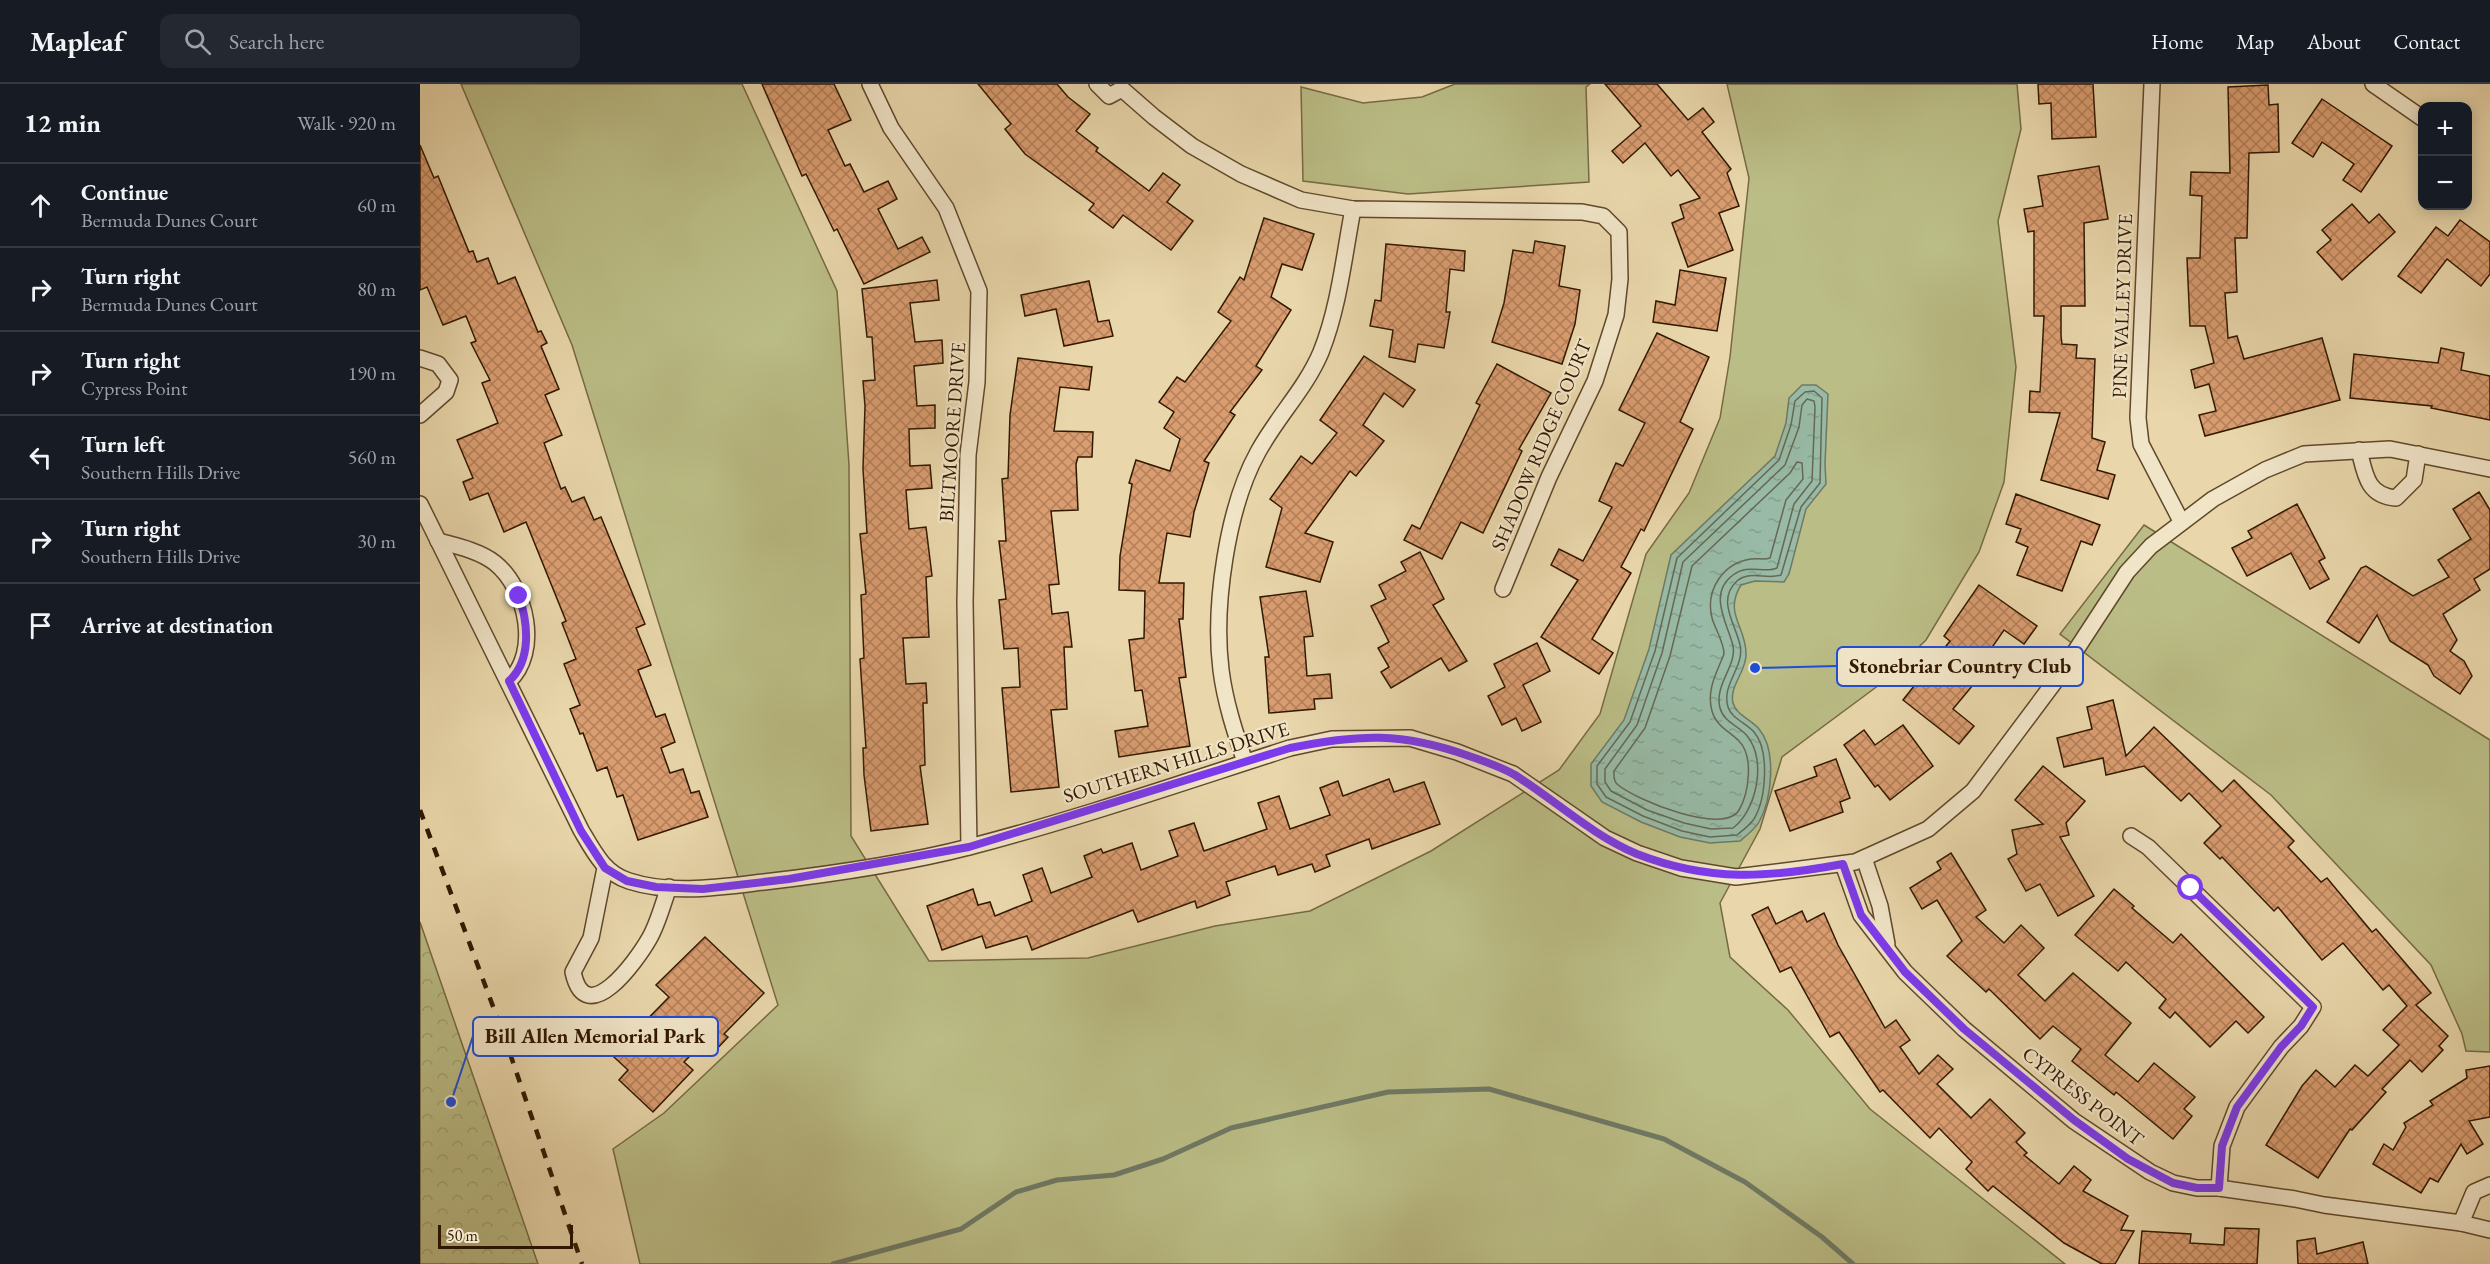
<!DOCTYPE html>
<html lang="en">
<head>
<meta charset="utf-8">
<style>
  body { margin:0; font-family:"EB Garamond",serif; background:#242831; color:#f1f3f6 }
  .controls { position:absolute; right:18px; top:18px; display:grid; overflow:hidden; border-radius:12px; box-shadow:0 3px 15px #0003 }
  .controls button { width:54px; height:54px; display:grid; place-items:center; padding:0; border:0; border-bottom:2px solid #363941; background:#171b24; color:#f1f3f6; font:30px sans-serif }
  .scale { position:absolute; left:18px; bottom:15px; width:135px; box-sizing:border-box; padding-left:6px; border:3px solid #321800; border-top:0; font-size:16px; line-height:21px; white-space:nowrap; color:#321800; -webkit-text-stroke:4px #f1e5c8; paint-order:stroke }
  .stop { position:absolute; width:18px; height:18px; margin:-14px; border:4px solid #7c3aed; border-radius:50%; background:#fff }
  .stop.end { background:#7c3aed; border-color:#fff; box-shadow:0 2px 6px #0008 }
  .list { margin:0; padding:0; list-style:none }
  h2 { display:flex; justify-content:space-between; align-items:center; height:78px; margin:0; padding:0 24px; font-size:26px }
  h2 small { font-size:20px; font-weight:400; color:#9ea1a6 }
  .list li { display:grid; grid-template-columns:39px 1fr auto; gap:18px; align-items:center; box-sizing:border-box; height:84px; padding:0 24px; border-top:2px solid #363941 }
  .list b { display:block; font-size:22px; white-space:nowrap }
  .list p { margin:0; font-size:20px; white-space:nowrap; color:#9ea1a6 }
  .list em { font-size:20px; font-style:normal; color:#9ea1a6 }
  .icon { flex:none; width:33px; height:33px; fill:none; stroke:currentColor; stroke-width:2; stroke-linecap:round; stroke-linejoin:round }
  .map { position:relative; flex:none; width:2070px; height:1180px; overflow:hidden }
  header { display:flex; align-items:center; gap:36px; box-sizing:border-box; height:84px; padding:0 30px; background:#171b24; border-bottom:2px solid #363941 }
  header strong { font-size:28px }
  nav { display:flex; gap:33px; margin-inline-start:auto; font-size:21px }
  .search { width:420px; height:54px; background:#242831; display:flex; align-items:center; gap:15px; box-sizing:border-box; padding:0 21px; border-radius:12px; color:#9ea1a6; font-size:22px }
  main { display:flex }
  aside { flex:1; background:#171b24 }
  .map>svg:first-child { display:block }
  .grass { fill:#bbbd86; stroke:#766a43; stroke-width:1.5 }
  .park { fill:url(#park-crowns); stroke:#766a43; stroke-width:1.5 }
  .water { fill:url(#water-ripples); stroke:#6f7964; stroke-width:1.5 }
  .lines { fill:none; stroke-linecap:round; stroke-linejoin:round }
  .shore { stroke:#656953; stroke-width:1.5 }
  .stream { stroke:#6f7964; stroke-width:5 }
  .building { fill:url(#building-cross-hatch); stroke:#321800; stroke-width:1.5 }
  .street-casing { stroke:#60482b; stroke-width:18 }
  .street { stroke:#f1e5c8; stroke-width:15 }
  .rail { stroke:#321800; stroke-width:4.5; stroke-dasharray:10 10; stroke-linecap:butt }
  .route { stroke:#7c3aed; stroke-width:8 }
  .labels { text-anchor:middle; stroke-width:4.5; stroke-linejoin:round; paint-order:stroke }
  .street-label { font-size:20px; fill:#321800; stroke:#f1e5c8 }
  .leader { fill:none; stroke:#1d4ed8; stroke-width:2 }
  .callout-dot { fill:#1d4ed8; stroke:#f1e5c8; stroke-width:2 }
  .callout { fill:#f1e5c8; stroke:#1d4ed8; stroke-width:2 }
  .callout-label { font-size:21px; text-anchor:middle; font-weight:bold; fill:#321800 }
</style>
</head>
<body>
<header>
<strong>Mapleaf</strong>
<div class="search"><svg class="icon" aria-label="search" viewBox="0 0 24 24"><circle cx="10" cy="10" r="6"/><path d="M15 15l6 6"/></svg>Search here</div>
<nav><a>Home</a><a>Map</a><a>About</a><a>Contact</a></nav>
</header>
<main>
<aside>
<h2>12 min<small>Walk · 920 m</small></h2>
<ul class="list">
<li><svg class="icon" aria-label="ahead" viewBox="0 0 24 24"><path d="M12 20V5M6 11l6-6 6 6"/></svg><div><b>Continue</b><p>Bermuda Dunes Court</p></div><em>60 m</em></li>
<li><svg class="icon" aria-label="right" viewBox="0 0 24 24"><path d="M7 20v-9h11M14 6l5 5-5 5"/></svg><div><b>Turn right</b><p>Bermuda Dunes Court</p></div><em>80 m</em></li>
<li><svg class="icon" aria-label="right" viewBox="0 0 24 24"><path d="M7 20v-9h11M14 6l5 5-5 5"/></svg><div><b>Turn right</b><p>Cypress Point</p></div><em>190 m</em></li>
<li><svg class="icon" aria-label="left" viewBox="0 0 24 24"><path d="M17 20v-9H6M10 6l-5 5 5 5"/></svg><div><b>Turn left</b><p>Southern Hills Drive</p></div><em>560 m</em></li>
<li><svg class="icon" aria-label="right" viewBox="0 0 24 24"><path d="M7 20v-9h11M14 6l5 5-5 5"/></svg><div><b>Turn right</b><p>Southern Hills Drive</p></div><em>30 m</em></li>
<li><svg class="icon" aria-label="arrive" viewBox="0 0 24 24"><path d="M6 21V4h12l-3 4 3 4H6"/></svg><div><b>Arrive at destination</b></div></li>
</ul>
</aside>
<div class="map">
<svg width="2070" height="1180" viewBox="0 0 2070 1180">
  <defs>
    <pattern id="park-crowns" width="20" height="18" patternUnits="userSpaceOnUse" patternTransform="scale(1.5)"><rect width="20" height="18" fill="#bbbd86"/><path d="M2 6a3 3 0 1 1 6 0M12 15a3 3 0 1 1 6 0" fill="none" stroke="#a1a272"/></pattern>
    <pattern id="water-ripples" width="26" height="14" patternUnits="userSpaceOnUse" patternTransform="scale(1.5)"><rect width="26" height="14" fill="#98baa6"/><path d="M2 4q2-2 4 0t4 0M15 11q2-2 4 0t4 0" fill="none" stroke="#839f8d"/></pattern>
    <pattern id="building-cross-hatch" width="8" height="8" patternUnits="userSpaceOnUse" patternTransform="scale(1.5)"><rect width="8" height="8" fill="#da9d70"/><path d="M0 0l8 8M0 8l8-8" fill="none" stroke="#b17f5a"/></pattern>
  </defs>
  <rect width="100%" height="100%" fill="#e9d7ab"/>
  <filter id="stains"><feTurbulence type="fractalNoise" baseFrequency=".00333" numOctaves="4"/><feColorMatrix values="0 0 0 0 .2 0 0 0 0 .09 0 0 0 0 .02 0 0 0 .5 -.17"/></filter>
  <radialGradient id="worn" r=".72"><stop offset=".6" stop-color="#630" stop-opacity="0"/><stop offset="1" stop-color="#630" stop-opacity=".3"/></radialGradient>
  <!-- grass -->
  <g class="grass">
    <polygon points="41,0 322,0 417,207 429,381 431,752 509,877 668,874 795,842 890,827 1011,767 1139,686 1180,630 1226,470 1269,409 1300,334 1310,273 1329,94 1307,0 1597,0 1601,45 1578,137 1596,283 1584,398 1559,468 1506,556 1459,601 1362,673 1340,745 1300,819 1310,873 1368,926 1450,1025 1645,1180 220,1180 193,1065 244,1029 358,921 152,261"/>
    <polygon points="1035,0 1170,0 1166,3 1169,98 988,110 883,97 881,3 943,19 1002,13"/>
    <polygon points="1724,441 2070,656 2070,968 2046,967 2042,950 2011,881 1851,711 1640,550"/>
  </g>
  <!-- park -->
  <polygon class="park" points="0,838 118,1180 0,1180"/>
  <!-- water -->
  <path class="water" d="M 1382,301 L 1396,301 L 1408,310 L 1405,380 L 1406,400 L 1386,425 L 1369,490 L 1364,498 L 1335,497 L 1321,501 C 1303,530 1327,543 1326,571 C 1326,588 1309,602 1313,619 C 1316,631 1332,636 1339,645 C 1357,666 1352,715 1339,738 C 1335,745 1326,752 1320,757 L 1290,759 L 1260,753 L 1221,738 L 1182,718 L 1171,702 L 1171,680 L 1204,636 L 1229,565 L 1251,471 L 1355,372 L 1366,339 L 1369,314 Z"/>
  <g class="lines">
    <!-- shore -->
    <g class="shore">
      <path d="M 1385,308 L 1394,307 L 1402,314 L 1400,399 L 1381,423 L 1361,491 C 1347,496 1330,486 1317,497 C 1296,516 1316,541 1320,561 C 1325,583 1301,600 1308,623 C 1311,634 1326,639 1334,648 C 1350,666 1346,715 1334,735 C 1330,741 1322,747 1317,751 L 1290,753 L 1262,747 L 1223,732 L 1186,713 L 1177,700 L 1177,682 L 1210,638 L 1235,567 L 1257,474 L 1359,376 L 1371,341 L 1375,317 Z"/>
      <path d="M 1387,315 L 1394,317 L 1395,323 L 1392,397 L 1374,420 L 1357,484 C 1344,490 1328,479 1313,491 C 1287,510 1308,540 1313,562 C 1317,582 1294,600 1300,624 C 1304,639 1320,642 1328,653 C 1347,678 1336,727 1313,744 L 1291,745 L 1264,739 L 1227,726 L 1191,707 L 1185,698 L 1185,685 L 1217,641 L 1242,569 L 1263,478 L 1365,381 L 1379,343 L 1382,321 Z"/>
      <path d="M 1377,378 L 1382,379 L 1383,395 L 1366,416 L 1350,474 C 1344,476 1338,474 1331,475 C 1303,479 1285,506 1292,534 C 1295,545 1304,558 1304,570 C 1297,588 1286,606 1292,627 C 1296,642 1309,647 1319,657 C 1334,672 1329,709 1319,726 C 1304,752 1215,716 1197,700 C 1193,696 1194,692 1194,687 L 1225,644 L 1250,572 L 1272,482 L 1370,389 Z"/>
    </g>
    <!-- stream -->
    <polyline class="stream" points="413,1180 541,1145 596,1108 637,1096 694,1091 743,1075 811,1044 968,1008 1069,1005 1244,1055 1325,1098 1402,1153 1433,1180"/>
  </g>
  <!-- building -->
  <g class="building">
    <polygon points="342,0 414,0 431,36 408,46 425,82 430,80 444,108 468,97 477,115 458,125 478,165 502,153 510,168 444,200 417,145 414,147 386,90 382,92"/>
    <polygon points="558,0 637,0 648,13 670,30 656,47 678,64 676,67 729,107 743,89 760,101 747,118 773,137 751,166 703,131 693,144 669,126 674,120 605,70 585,45 591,40"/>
    <polygon points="1185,0 1237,0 1268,36 1283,24 1294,38 1282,48 1311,85 1307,89 1319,122 1299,129 1313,166 1268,183 1252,139 1264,134 1260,121 1280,114 1258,86 1251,92 1225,59 1203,79 1192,67 1221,42"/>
    <polygon points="1618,0 1673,0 1676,53 1632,55 1631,19 1619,20"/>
    <polygon points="1848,1 1849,21 1858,20 1859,68 1829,69 1827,154 1815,154 1817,208 1805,209 1808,254 1817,252 1824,275 1902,254 1920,316 1785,352 1779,331 1796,327 1789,300 1775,304 1771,286 1794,279 1785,242 1770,242 1767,174 1780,174 1782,112 1770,111 1771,88 1810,89 1808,3"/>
    <polygon points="1902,15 1972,62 1941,108 1923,96 1934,80 1902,58 1893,73 1872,59"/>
    <polygon points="0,61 14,94 18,92 49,168 53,167 57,178 68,174 78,200 95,193 118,248 121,247 127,259 121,262 139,305 125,311 142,351 124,359 141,405 145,403 152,418 164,413 174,436 181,433 225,540 216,544 231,581 218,586 236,633 245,630 255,658 241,664 250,689 263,685 271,709 279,707 288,733 218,756 203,711 197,713 187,683 177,687 163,649 160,650 150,625 160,621 144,580 156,575 142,539 146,537 106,438 84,448 68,409 50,416 43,398 53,394 37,356 78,339 62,299 70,296 51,259 56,257 46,232 23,241 7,203 0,206"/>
    <polygon points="1679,82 1688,135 1664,139 1665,222 1641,222 1641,252 1642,260 1657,261 1656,274 1675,275 1672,354 1685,358 1677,386 1695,391 1688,415 1621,396 1640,329 1609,328 1610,307 1620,308 1624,232 1614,232 1614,147 1608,148 1604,125 1623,122 1618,92"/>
    <polygon points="1932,120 1949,139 1959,130 1975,148 1922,196 1897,168 1911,156 1902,146"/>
    <polygon points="844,134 894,150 882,186 862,180 851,213 871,226 836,282 842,286 810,328 815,331 784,377 789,379 774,428 770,453 747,449 739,499 764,499 763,535 759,535 766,593 759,594 770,662 699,673 695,647 728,642 722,606 715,607 709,556 724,554 725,507 699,506 700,472 712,400 709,399 716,376 750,387 760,355 744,344 754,328 739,318 757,293 765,298 811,237 798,228 820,193 824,196"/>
    <polygon points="2040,136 2070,158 2070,190 2061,202 2027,175 2001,209 1978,192 2016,143 2028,152"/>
    <polygon points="1115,157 1145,162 1139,202 1160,206 1155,240 1142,280 1072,258 1084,219 1093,166 1113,169"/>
    <polygon points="966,160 1045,167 1044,187 1030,185 1026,228 1030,228 1024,264 998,260 995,278 969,273 973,246 950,242 955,216 961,217"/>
    <polygon points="1260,186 1306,194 1297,247 1233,238 1236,217 1255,221"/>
    <polygon points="517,196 519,216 490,219 495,258 522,256 523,279 494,282 497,322 515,321 515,344 489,345 490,382 510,381 512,404 486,406 489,445 506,443 512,492 506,493 509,553 483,554 486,600 506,599 507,619 503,619 505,681 500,682 508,740 451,747 444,691 443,664 446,664 440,575 444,574 441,511 446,510 440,450 447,449 443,385 445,322 443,297 455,296 452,253 447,253 442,205"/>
    <polygon points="669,197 678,238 689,236 693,252 644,262 636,225 605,232 601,211"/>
    <polygon points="1237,249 1289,273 1260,338 1273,345 1224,447 1221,445 1201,483 1211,489 1172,555 1193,569 1179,590 1121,553 1158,496 1131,481 1139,465 1163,477 1192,423 1179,417 1196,379 1203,382 1225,339 1199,326"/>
    <polygon points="2021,264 2044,269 2041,286 2070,292 2070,336 2011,324 2012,322 1930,314 1934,270 2018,279"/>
    <polygon points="944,272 995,306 983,323 964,309 943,341 964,357 936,392 930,387 885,449 913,458 900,498 846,483 862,424 850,415 881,372 892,380 917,349 900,336"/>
    <polygon points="598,274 672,283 669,306 640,303 634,347 673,348 672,373 658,373 656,380 658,426 631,427 639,500 629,501 632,530 648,528 652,563 644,563 647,625 631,626 639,703 591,708 582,604 600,603 598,564 584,565 579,516 586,515 579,457 586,457 582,395 588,394 590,331"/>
    <polygon points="1077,280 1131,309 1099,365 1102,367 1063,449 1041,438 1022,475 984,456 992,441 1000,445 1060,321 1056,319"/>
    <polygon points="2059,408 2070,426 2070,485 2054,495 2060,506 2023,530 2037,556 2030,567 2044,577 2052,592 2040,610 2014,592 2008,581 1970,557 1957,531 1939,559 1907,538 1941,484 1946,482 1993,512 2029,493 2018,476 2051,455 2033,425"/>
    <polygon points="1596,410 1680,441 1672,461 1661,457 1642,507 1597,491 1608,463 1596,458 1601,445 1586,440"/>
    <polygon points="1877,420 1905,474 1899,477 1909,495 1890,505 1871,469 1827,492 1812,464 1832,454 1828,447"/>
    <polygon points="1000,468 1024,515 1013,521 1047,577 1029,587 1021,574 971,604 961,588 969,583 958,564 969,558 951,522 966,515 959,501 986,487 981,478"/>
    <polygon points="1559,501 1617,542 1604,560 1584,546 1548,598 1553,601 1533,625 1554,642 1539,660 1483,616 1530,557 1524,552"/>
    <polygon points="886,507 893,552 884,553 887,592 910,590 912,614 894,615 895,625 849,629 845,573 849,573 840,513"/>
    <polygon points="1117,559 1130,587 1103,601 1121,638 1102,647 1096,634 1082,641 1068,612 1085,603 1074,580"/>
    <polygon points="1693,616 1706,672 1734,643 1802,708 1814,696 1874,757 1868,763 1901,798 1907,794 1952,848 1956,845 2011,909 1996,921 2028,952 2019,962 2023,966 2002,988 1990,976 1962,1005 1966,1008 1932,1046 1930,1045 1898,1094 1846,1061 1882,1002 1896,986 1915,1003 1935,981 1948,992 1979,961 1963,946 1987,922 1969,901 1963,906 1923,859 1902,876 1858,823 1854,827 1802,773 1800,775 1784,759 1801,742 1769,709 1761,717 1724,682 1686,691 1683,674 1644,683 1637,654 1672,645 1667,623"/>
    <polygon points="1483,641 1513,682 1470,716 1458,701 1455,703 1424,661 1444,646 1455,661"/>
    <polygon points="1416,675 1430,714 1420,718 1423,728 1370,747 1355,707 1397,692 1394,683"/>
    <polygon points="1623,682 1665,717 1646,739 1649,751 1640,753 1674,812 1638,832 1620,800 1606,807 1588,775 1597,770 1592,746 1623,740 1595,716"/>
    <polygon points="969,695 974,708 1004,698 1020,740 952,765 949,755 906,771 910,782 895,788 892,780 858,791 855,782 806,798 810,811 777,824 775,817 718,838 713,826 612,866 607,852 566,864 562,852 522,866 507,822 553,805 558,821 570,818 575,832 612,817 603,791 622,784 631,809 672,793 664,772 681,765 683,769 712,759 721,786 758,772 749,747 774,739 784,767 847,745 838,719 859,712 870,745 910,731 900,704 918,697 923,712"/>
    <polygon points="1531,769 1566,826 1556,833 1584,859 1601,841 1624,864 1598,891 1625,917 1653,889 1711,939 1685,971 1718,998 1734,979 1775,1013 1764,1025 1772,1032 1753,1055 1696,1008 1694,1011 1652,977 1661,965 1633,942 1620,955 1569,905 1566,908 1527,872 1542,857 1517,816 1502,825 1490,804 1521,785 1517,778"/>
    <polygon points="1694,805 1714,822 1712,824 1753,859 1761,850 1844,933 1828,949 1816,937 1790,963 1755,928 1750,934 1739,924 1746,915 1706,878 1698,887 1655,851"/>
    <polygon points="1348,823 1356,840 1382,827 1387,838 1404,829 1418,861 1465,944 1476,936 1490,956 1480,963 1499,990 1518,971 1533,985 1517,1000 1551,1034 1570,1015 1605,1049 1596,1058 1607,1069 1604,1071 1639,1100 1654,1082 1671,1096 1663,1107 1708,1132 1701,1146 1714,1147 1695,1180 1682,1180 1644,1159 1573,1102 1568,1107 1546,1085 1552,1078 1519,1044 1510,1054 1463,1006 1460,1008 1419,948 1410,953 1371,883 1360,888 1332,831"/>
    <polygon points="285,853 344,909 304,950 308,953 293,969 283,959 264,978 273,986 233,1028 199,996 208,986 182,962 194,949 205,958 249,913 236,901"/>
    <polygon points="2070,982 2070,1033 2049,1037 2063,1060 2047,1070 2041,1060 2018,1098 2010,1094 2001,1109 1953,1080 1964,1060 1973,1066 1986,1043 1984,1039 2013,1021 2010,1017 2047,994 2046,986"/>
    <polygon points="1805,1144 1839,1145 1837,1180 1719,1180 1722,1147 1771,1150 1770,1159 1804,1161"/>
    <polygon points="1895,1154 1897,1170 1943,1158 1948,1180 1878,1180 1877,1157"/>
  </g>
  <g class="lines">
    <defs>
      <g id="street">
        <polyline points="450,0 471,44 526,124 559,207 557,298 548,371 545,518 549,763"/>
        <polyline points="677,0 689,12 702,5 734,33 772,62 821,90 881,116 933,125 1162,128 1183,132 1199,148 1200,195 1196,231 1175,297 1129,393 1083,505"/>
        <polyline points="1732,0 1718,334 1721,360 1761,437"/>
        <polyline points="1953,0 2002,34"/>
        <polyline points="0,274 18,280 30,296 26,308 0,331"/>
        <path d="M 1939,366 C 1945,390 1947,412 1976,414 L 1994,396 L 1998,370"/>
        <path d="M 0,420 L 161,746 C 174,768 184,789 209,797 C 252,811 301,803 344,798 C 413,790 483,780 549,763 C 657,735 764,698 870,664 L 912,655 L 990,654 L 1037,668 L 1093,690 L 1185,754 L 1217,769 L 1261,784 L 1316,793 L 1435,778 L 1508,745 L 1553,707 L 1639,592 L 1707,488 L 1731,462 L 1793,415 L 1845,386 L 1884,370 L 1970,365 L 2070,385"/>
        <path d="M 18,457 C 37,462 60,467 75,479 C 107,505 120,568 89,597"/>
        <path d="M 825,678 C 815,648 805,618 801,586 C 793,523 807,424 838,368 C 857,333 886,304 901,268 C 919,223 924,172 933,125"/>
        <polyline points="1711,752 1728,763 1893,923 1881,942 1861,963 1817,1023 1802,1062 1799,1104"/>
        <polyline points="1444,774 1460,822 1467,860"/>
        <polyline points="1423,780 1441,831 1485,888 1544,945 1654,1037 1730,1088 1753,1099 1777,1104 1799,1104 1875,1115 1904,1121 2041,1139"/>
        <path d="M 185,784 L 171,854 L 153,888 C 166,948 217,876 229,855 C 238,840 243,819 249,803"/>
        <polyline points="2070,1101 2054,1108 2041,1139 2070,1146"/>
      </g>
    </defs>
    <!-- street casing -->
    <use href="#street" class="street-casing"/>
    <!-- street -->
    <use href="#street" class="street"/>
    <!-- rail -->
    <polyline class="rail" points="0,726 84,952 162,1180"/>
  </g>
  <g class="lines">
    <!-- route -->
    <path class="route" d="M 99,512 C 108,539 112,576 89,597 L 161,747 L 185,784 L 207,797 L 236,803 L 283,805 L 369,795 L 549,763 L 870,664 C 939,650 982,648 1049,672 C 1064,677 1081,683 1095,691 C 1136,717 1172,751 1217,770 C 1289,798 1348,794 1423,780 L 1441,831 L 1485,888 L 1544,945 L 1654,1036 L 1708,1075 L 1753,1099 L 1777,1104 L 1799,1104 L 1802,1062 L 1817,1023 L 1861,963 L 1881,942 L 1893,923 L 1771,804"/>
  </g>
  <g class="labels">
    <!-- street labels -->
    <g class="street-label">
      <text transform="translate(1702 222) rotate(-88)" y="7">PINE VALLEY DRIVE</text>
      <text transform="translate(532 348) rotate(-86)" y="7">BILTMOORE DRIVE</text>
      <text transform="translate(1121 361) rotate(-67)" y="7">SHADOW RIDGE COURT</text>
      <text transform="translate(756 678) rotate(-17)" y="7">SOUTHERN HILLS DRIVE</text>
      <text transform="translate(1663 1012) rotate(38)" y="7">CYPRESS POINT</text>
    </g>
  </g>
  <!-- callouts -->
  <path class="leader" d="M1335 584L1417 582M31 1018L53 952"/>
  <g class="callout-dot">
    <circle cx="1335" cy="584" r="6"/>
    <circle cx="31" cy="1018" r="6"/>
  </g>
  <g class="callout">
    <rect x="1417" y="563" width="246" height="39" rx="6"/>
    <rect x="53" y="933" width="245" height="39" rx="6"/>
  </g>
  <g class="callout-label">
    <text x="1540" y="589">Stonebriar Country Club</text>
    <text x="175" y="959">Bill Allen Memorial Park</text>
  </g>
  <rect width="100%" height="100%" filter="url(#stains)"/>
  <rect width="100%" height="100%" fill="url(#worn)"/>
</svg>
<div class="controls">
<button>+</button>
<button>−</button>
</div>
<div class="scale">50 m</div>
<div class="stop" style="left:1771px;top:804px"></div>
<div class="stop end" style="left:99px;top:512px"></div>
</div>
</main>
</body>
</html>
